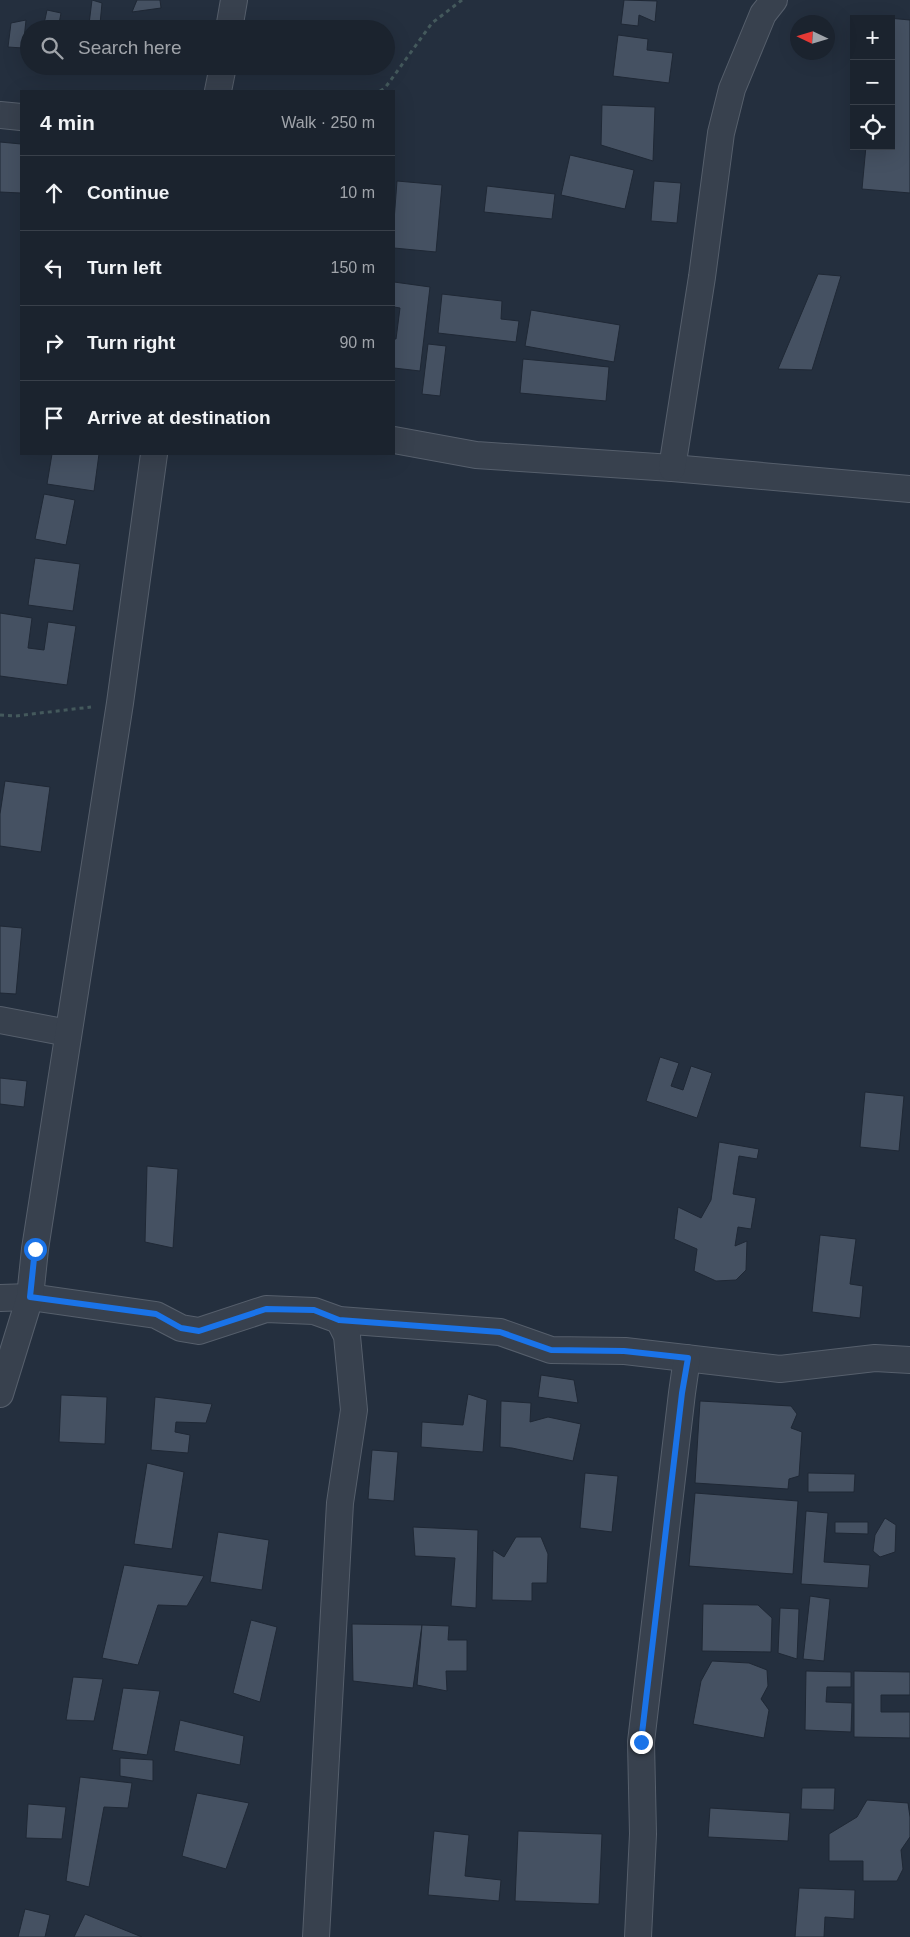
<!DOCTYPE html>
<html lang="en">
<head>
<meta charset="utf-8">
<style>
  body { margin:0; font-family:Helvetica,sans-serif; background:#282f3a; color:#f1f3f6 }
  .controls { position:absolute; right:15px; top:15px; display:grid; overflow:hidden; border-radius:0px; box-shadow:0 5px 20px #0002 }
  .controls button { width:45px; height:45px; display:grid; place-items:center; padding:0; border:0; border-bottom:1px solid #39404a; background:#1b232e; color:#f1f3f6; font:25px sans-serif }
  .compass { position:absolute; left:790px; top:15px; width:45px; height:45px; border-radius:50%; background:#1b232e; box-shadow:0 5px 20px #0002; rotate:274deg }
  .stop { position:absolute; width:15px; height:15px; margin:-11px; border:4px solid #1a73e8; border-radius:50%; background:#fff }
  .stop.end { background:#1a73e8; border-color:#fff; box-shadow:0 1px 5px #0008 }
  .list { margin:0; padding:0; list-style:none }
  h2 { display:flex; justify-content:space-between; align-items:center; height:65px; margin:0; padding:0 20px; font-size:21px }
  h2 small { font-size:16px; font-weight:400; color:#a0a4aa }
  .list li { display:grid; grid-template-columns:32px 1fr auto; gap:15px; align-items:center; box-sizing:border-box; height:75px; padding:0 20px; border-top:1px solid #39404a }
  .list b { display:block; font-size:19px; white-space:nowrap }
  .list em { font-size:16px; font-style:normal; color:#a0a4aa }
  .icon { flex:none; width:28px; height:28px; fill:none; stroke:currentColor; stroke-width:2; stroke-linecap:round; stroke-linejoin:round }
  .map { position:relative; flex:none; width:910px; height:1937px; overflow:hidden }
  .search { position:absolute; background:#1b232e; box-shadow:0 5px 20px #0002; left:20px; top:20px; width:375px; height:55px; display:flex; align-items:center; gap:12px; box-sizing:border-box; padding:0 18px; border-radius:28px; color:#a0a4aa; font-size:19px }
  .panel { position:absolute; background:#1b232e; box-shadow:0 5px 20px #0002; left:20px; top:90px; width:375px; height:365px; border-radius:0px }
  .map>svg:first-child { display:block }
  .building { fill:#455162; stroke:#1f2835 }
  .lines { fill:none; stroke-linecap:round; stroke-linejoin:round }
  .street-casing { stroke:#565f6c; stroke-width:28 }
  .path { stroke:#44595c; stroke-width:3; stroke-dasharray:4 4; stroke-linecap:butt }
  .street { stroke:#38414e; stroke-width:26 }
  .route { stroke:#1a73e8; stroke-width:6 }
</style>
</head>
<body>
<div class="map">
<svg width="910" height="1937" viewBox="0 0 910 1937">
  <rect width="100%" height="100%" fill="#242f3e"/>
  <!-- building -->
  <g class="building">
    <polygon points="92,0 102,3 100,24 89,24"/>
    <polygon points="137,0 160,0 161,8 132,12"/>
    <polygon points="624,0 657,1 655,22 639,15 638,26 621,24"/>
    <polygon points="47,10 61,13 58,29 46,29 44,24"/>
    <polygon points="877,17 910,20 910,193 862,189 866,146 891,146 891,19 877,19"/>
    <polygon points="26,20 23,48 8,47 11,23"/>
    <polygon points="618,35 648,39 647,50 673,53 669,83 613,76"/>
    <polygon points="602,105 655,107 653,161 601,145"/>
    <polygon points="0,142 21,144 21,193 0,192"/>
    <polygon points="570,155 634,170 625,209 561,195"/>
    <polygon points="397,181 442,185 436,252 394,248 394,221"/>
    <polygon points="654,181 681,183 677,223 651,221"/>
    <polygon points="487,186 555,194 552,219 484,212"/>
    <polygon points="818,274 841,276 812,370 778,369"/>
    <polygon points="394,282 430,287 420,371 394,368 394,339 396,339 400,308 394,307"/>
    <polygon points="442,294 502,301 501,319 519,321 516,342 438,333"/>
    <polygon points="531,310 620,325 614,362 525,346"/>
    <polygon points="428,344 446,346 440,396 422,394"/>
    <polygon points="523,359 609,367 606,401 520,393"/>
    <polygon points="52,454 99,454 94,491 47,484"/>
    <polygon points="44,494 75,500 66,545 35,539"/>
    <polygon points="35,558 80,564 73,611 28,605"/>
    <polygon points="0,613 32,618 28,648 44,650 48,622 76,626 67,685 0,676"/>
    <polygon points="5,781 50,787 41,852 0,846 0,814"/>
    <polygon points="0,926 22,928 16,994 0,993"/>
    <polygon points="660,1057 679,1063 671,1086 683,1090 691,1066 712,1073 697,1118 646,1101"/>
    <polygon points="0,1078 27,1081 24,1107 0,1104"/>
    <polygon points="865,1092 904,1096 899,1151 860,1147"/>
    <polygon points="719,1142 759,1149 757,1159 739,1156 733,1194 756,1198 751,1229 738,1227 735,1246 747,1241 746,1270 736,1280 716,1281 694,1271 697,1249 674,1239 678,1207 701,1218 711,1200"/>
    <polygon points="147,1166 178,1169 173,1248 145,1242"/>
    <polygon points="820,1235 856,1239 850,1284 863,1286 860,1318 812,1312"/>
    <polygon points="541,1375 574,1380 578,1403 538,1397"/>
    <polygon points="468,1394 487,1400 483,1452 421,1447 422,1422 463,1425"/>
    <polygon points="61,1395 107,1397 105,1444 59,1442"/>
    <polygon points="155,1397 212,1404 206,1423 176,1422 175,1432 190,1435 188,1453 151,1450"/>
    <polygon points="501,1401 531,1403 530,1422 548,1417 581,1424 573,1461 512,1448 500,1447"/>
    <polygon points="700,1401 791,1406 797,1414 791,1428 802,1432 799,1476 789,1479 788,1489 695,1483"/>
    <polygon points="372,1450 398,1452 394,1501 368,1499"/>
    <polygon points="147,1463 184,1472 172,1549 134,1544"/>
    <polygon points="585,1473 618,1476 612,1532 580,1528"/>
    <polygon points="808,1473 855,1474 854,1492 808,1492"/>
    <polygon points="695,1493 798,1501 793,1574 689,1566"/>
    <polygon points="806,1511 828,1513 824,1562 870,1565 868,1588 801,1584"/>
    <polygon points="885,1518 896,1525 895,1552 880,1557 873,1551 875,1535"/>
    <polygon points="835,1522 868,1522 868,1534 835,1533"/>
    <polygon points="413,1527 478,1530 476,1608 451,1606 455,1558 415,1556"/>
    <polygon points="218,1532 269,1540 262,1590 210,1582"/>
    <polygon points="516,1537 541,1537 548,1554 547,1583 532,1583 532,1601 492,1600 493,1550 504,1557"/>
    <polygon points="124,1565 204,1576 187,1606 158,1605 138,1665 102,1658"/>
    <polygon points="810,1596 830,1599 824,1661 803,1659"/>
    <polygon points="703,1604 758,1605 772,1618 771,1652 702,1651"/>
    <polygon points="780,1608 799,1609 797,1659 778,1653"/>
    <polygon points="251,1620 277,1627 260,1702 233,1693"/>
    <polygon points="352,1624 422,1625 413,1688 353,1681"/>
    <polygon points="422,1625 449,1626 448,1640 467,1640 467,1671 446,1671 447,1691 417,1685"/>
    <polygon points="712,1661 749,1663 767,1670 768,1686 761,1699 769,1710 764,1738 693,1724 701,1681"/>
    <polygon points="806,1671 851,1672 851,1687 827,1687 826,1702 852,1703 851,1732 805,1730"/>
    <polygon points="854,1671 910,1672 910,1695 881,1695 881,1712 910,1712 910,1738 854,1737"/>
    <polygon points="73,1677 103,1679 94,1721 66,1720"/>
    <polygon points="123,1688 160,1691 147,1755 112,1750"/>
    <polygon points="180,1720 244,1736 240,1765 174,1751"/>
    <polygon points="120,1758 153,1760 153,1781 120,1776"/>
    <polygon points="80,1777 132,1783 128,1808 104,1807 89,1887 66,1881"/>
    <polygon points="802,1788 835,1788 834,1810 801,1809"/>
    <polygon points="197,1793 249,1803 226,1869 182,1856"/>
    <polygon points="867,1800 908,1803 910,1817 910,1837 901,1850 903,1869 897,1881 863,1881 863,1861 829,1861 829,1834 857,1817"/>
    <polygon points="28,1804 66,1807 62,1839 26,1838"/>
    <polygon points="710,1808 790,1813 788,1841 708,1837"/>
    <polygon points="434,1831 469,1835 465,1876 501,1880 499,1901 428,1895"/>
    <polygon points="518,1831 602,1834 599,1904 515,1901"/>
    <polygon points="799,1888 855,1890 854,1919 825,1917 824,1937 795,1937"/>
    <polygon points="25,1909 50,1915 45,1937 18,1937"/>
    <polygon points="85,1914 142,1937 74,1937"/>
  </g>
  <g class="lines">
    <defs>
      <g id="street">
        <polyline points="229,29 234,0"/>
        <polyline points="218,91 223,66"/>
        <polyline points="0,115 21,117"/>
        <polyline points="394,440 476,455 672,468 910,489"/>
        <polyline points="672,468 702,277 721,133 732,89 763,14 774,0"/>
        <polyline points="0,1020 68,1033"/>
        <polyline points="0,1298 30,1297 156,1315 181,1328 199,1331 266,1309 314,1311 339,1320 500,1332 551,1350 625,1351 780,1369 875,1358 910,1360"/>
        <polyline points="0,1394 30,1297 35,1249 120,703 154,454"/>
        <polyline points="316,1937 340,1503 354,1410 347,1336 339,1320"/>
        <polyline points="638,1937 643,1834 641,1742 682,1393 687,1358"/>
      </g>
    </defs>
    <!-- street casing -->
    <use href="#street" class="street-casing"/>
    <!-- path -->
    <g class="path">
      <polyline points="380,91 385,88 432,23 462,0"/>
      <polyline points="0,715 15,716 91,707"/>
    </g>
    <!-- street -->
    <use href="#street" class="street"/>
  </g>
  <g class="lines">
    <!-- route -->
    <polyline class="route" points="35,1249 30,1297 156,1314 181,1328 199,1331 266,1309 314,1310 339,1320 500,1332 551,1350 624,1351 688,1358 682,1393 641,1742"/>
  </g>
</svg>
<div class="controls">
<button>+</button>
<button>−</button>
<button><svg class="icon" aria-label="locate" viewBox="0 0 24 24"><circle cx="12" cy="12" r="6"/><path d="M12 2v4M12 18v4M2 12h4M18 12h4"/></svg></button>
</div>
<svg class="compass" viewBox="-18 -18 36 36"><path d="M0-13l5 13h-10z" fill="#e53935"/><path d="M0 13l5-13h-10z" fill="#a0a4aa"/></svg>
<div class="stop" style="left:35px;top:1249px"></div>
<div class="stop end" style="left:641px;top:1742px"></div>
<div class="search"><svg class="icon" aria-label="search" viewBox="0 0 24 24"><circle cx="10" cy="10" r="6"/><path d="M15 15l6 6"/></svg>Search here</div>
<section class="panel">
<h2>4 min<small>Walk · 250 m</small></h2>
<ul class="list">
<li><svg class="icon" aria-label="ahead" viewBox="0 0 24 24"><path d="M12 20V5M6 11l6-6 6 6"/></svg><div><b>Continue</b></div><em>10 m</em></li>
<li><svg class="icon" aria-label="left" viewBox="0 0 24 24"><path d="M17 20v-9H6M10 6l-5 5 5 5"/></svg><div><b>Turn left</b></div><em>150 m</em></li>
<li><svg class="icon" aria-label="right" viewBox="0 0 24 24"><path d="M7 20v-9h11M14 6l5 5-5 5"/></svg><div><b>Turn right</b></div><em>90 m</em></li>
<li><svg class="icon" aria-label="arrive" viewBox="0 0 24 24"><path d="M6 21V4h12l-3 4 3 4H6"/></svg><div><b>Arrive at destination</b></div></li>
</ul>
</section>
</div>
</body>
</html>
